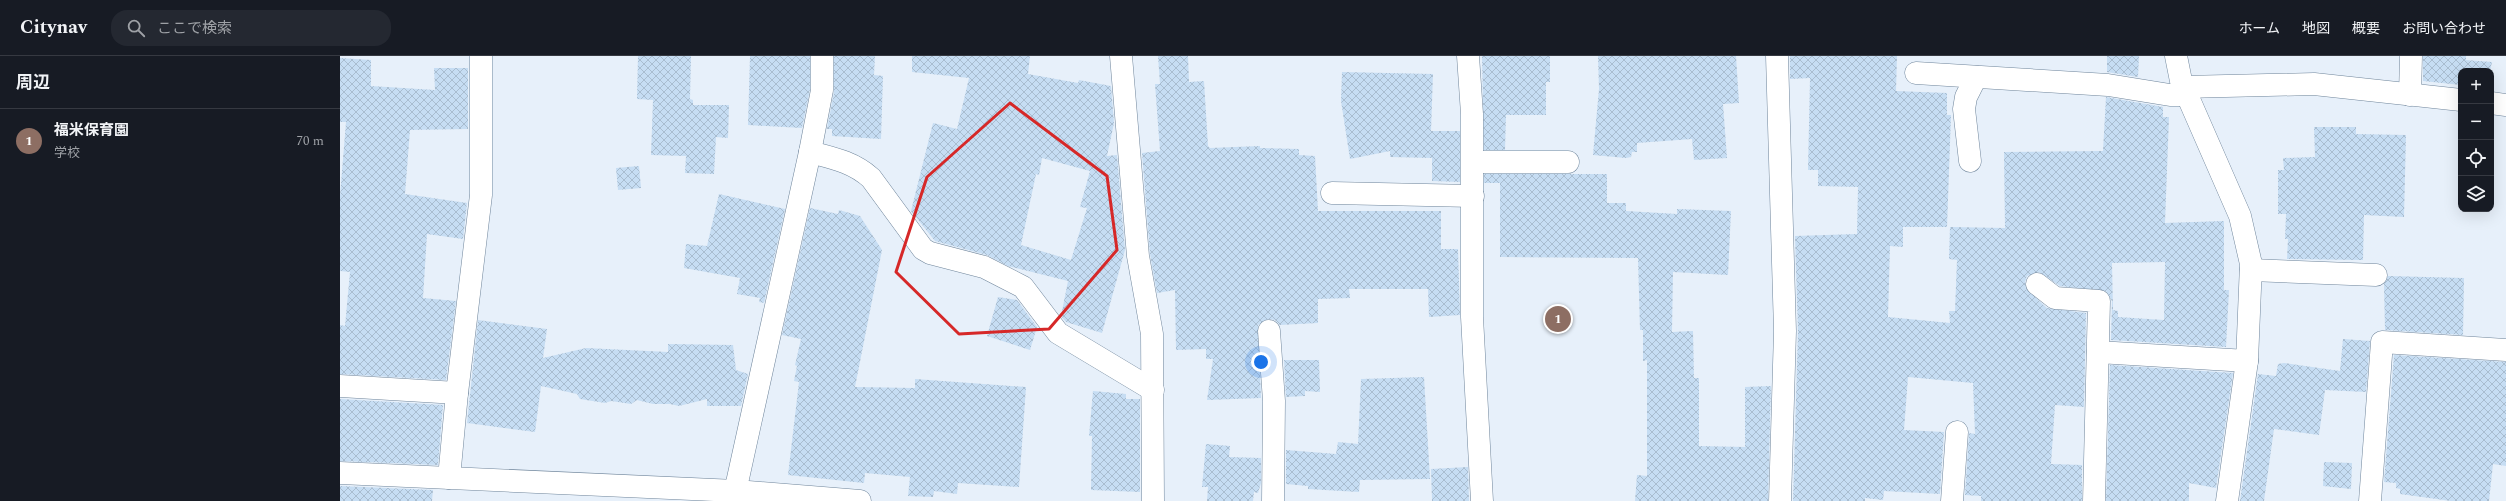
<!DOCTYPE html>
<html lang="ja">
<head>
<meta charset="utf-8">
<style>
  body { margin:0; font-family:Spectral,"Noto Sans JP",serif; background:#242831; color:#f1f3f6 }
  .controls { position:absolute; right:12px; top:12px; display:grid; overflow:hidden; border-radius:8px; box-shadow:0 4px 16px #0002 }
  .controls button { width:36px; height:36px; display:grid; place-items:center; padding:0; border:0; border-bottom:1px solid #363941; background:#171b24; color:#f1f3f6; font:20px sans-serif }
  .you { position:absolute; left:921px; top:306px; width:14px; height:14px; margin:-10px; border:3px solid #fff; border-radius:50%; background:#1a73e8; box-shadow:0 0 0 6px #1a73e833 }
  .badge { display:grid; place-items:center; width:26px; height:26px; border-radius:50%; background:#cda092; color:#fff; font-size:13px; font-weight:700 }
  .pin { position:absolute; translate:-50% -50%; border:2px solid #fff; box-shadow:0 1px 4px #0006 }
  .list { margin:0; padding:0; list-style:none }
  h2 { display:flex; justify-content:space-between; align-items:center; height:52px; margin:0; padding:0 16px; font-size:17px }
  h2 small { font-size:13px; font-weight:400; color:#9ea1a6 }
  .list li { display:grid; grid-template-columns:26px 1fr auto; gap:12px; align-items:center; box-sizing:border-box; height:64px; padding:0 16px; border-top:1px solid #363941 }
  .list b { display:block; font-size:15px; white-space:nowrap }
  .list p { margin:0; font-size:13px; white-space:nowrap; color:#9ea1a6 }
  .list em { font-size:13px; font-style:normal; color:#9ea1a6 }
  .icon { flex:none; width:22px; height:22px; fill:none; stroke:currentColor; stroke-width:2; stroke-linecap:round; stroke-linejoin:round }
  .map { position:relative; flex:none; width:2166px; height:445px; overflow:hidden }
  header { display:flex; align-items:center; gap:24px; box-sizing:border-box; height:56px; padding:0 20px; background:#171b24; border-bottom:1px solid #363941 }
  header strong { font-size:19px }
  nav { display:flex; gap:22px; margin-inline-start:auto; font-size:14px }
  .search { width:280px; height:36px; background:#242831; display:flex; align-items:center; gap:10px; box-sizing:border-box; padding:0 14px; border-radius:16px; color:#9ea1a6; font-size:15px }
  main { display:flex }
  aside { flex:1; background:#171b24 }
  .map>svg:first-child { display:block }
  .building { fill:url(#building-cross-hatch); fill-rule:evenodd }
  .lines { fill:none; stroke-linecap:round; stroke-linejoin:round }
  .minor-casing { stroke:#6f859b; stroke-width:23 }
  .minor { stroke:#fff; stroke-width:22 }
  .marked { fill:none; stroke:#d62828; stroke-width:3; stroke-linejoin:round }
</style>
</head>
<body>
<header>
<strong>Citynav</strong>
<div class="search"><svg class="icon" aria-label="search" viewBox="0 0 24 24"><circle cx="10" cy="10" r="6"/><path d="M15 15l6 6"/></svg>ここで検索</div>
<nav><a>ホーム</a><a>地図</a><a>概要</a><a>お問い合わせ</a></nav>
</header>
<main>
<aside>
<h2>周辺<small></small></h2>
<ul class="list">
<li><span class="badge" style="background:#8d6e63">1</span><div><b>福米保育園</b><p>学校</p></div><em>70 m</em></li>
</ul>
</aside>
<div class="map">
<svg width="2166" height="445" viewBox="0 0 2166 445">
  <defs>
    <pattern id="building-cross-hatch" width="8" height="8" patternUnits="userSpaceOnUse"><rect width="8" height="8" fill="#c6ddf3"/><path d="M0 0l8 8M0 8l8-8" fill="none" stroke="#a9bdd0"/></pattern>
  </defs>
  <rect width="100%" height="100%" fill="#e7f0fa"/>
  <!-- building -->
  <g class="building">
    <polygon points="298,0 351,0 350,43 353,44 353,49 389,49 388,82 376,81 374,118 345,117 346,100 311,99 313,44 297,43"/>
    <polygon points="410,0 470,0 470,33 462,72 408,69"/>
    <polygon points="494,0 535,0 534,19 543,20 541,83 492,80 492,73 487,73 494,36"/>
    <path d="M 572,0 L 690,0 L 688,18 L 738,27 L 739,24 L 771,30 L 774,67 L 767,100 L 777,99 L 785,194 L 762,277 L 726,266 L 721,260 L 728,225 L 668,210 L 647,199 L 595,185 L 571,155 L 593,67 L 617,73 L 629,22 L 572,16 ZM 702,102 L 750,115 L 740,151 L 747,152 L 731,204 L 681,189 L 696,118 L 699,119 Z"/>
    <polygon points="818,0 848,0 849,26 864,25 868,90 870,92 920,90 920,92 959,93 959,99 975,100 978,155 1101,155 1101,193 1118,193 1120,259 1089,261 1088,233 1009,233 1010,242 978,243 978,267 940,269 935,264 928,263 918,269 921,342 867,344 873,303 866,303 866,293 836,294 835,234 817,237 810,198 802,97 820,95 815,28 820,28"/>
    <polygon points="1142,0 1210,0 1210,26 1206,26 1206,59 1166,59 1165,94 1144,94"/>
    <polygon points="1258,0 1396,0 1399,47 1383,48 1387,102 1354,104 1352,83 1297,87 1297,96 1292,96 1291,101 1286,102 1253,99 1259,33"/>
    <path d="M 1450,0 L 1557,0 L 1556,35 L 1607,37 L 1607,59 L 1611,59 L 1607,171 L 1563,171 L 1563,191 L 1550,190 L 1548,261 L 1610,267 L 1609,255 L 1615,255 L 1617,204 L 1609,203 L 1610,171 L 1665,172 L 1664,96 L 1763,95 L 1766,41 L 1823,51 L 1823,61 L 1829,61 L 1825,167 L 1884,165 L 1884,234 L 1889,234 L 1886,291 L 1771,284 L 1772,245 L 1766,235 L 1720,230 L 1699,216 L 1687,220 L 1685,226 L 1686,233 L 1707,252 L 1746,257 L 1744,351 L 1715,349 L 1711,408 L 1742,409 L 1742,445 L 1641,445 L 1641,440 L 1625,439 L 1629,377 L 1635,378 L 1633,327 L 1568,321 L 1564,374 L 1604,376 L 1600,438 L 1544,435 L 1543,444 L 1525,442 L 1525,445 L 1453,445 L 1458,275 L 1455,180 L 1517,178 L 1518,131 L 1478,130 L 1478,114 L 1468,114 L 1470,22 L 1450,23 ZM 1825,206 L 1824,264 L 1778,261 L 1778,255 L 1773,254 L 1772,207 Z"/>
    <polygon points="1767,0 1799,0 1798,21 1767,16"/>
    <polygon points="2083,0 2126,0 2126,4 2152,6 2150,15 2121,15 2121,29 2083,25"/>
    <polygon points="0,2 31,4 31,30 95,34 94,12 128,12 128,73 70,74 65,138 127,147 123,183 87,178 83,242 116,245 106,324 0,318 0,269 5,270 10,216 0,215 0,140 6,66 0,66"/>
    <polygon points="1002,16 1093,18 1091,75 1120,75 1120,126 1092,125 1092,102 1050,101 1050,95 1010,103 1001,45"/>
    <polygon points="1974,71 2016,71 2016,78 2066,79 2064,161 2024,159 2023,204 1947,203 1948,183 1945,183 1946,158 1938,158 1938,114 1944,114 1943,102 1975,101"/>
    <polygon points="299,110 301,132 278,134 276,112"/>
    <polygon points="1144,118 1267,118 1267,147 1286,147 1286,155 1337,158 1337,153 1391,155 1388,219 1333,216 1332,276 1353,275 1354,322 1359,322 1359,390 1405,391 1405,331 1431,330 1428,445 1295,445 1297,419 1307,420 1307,304 1303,305 1303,274 1300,274 1298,202 1160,201 1160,127 1144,127"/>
    <polygon points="379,138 445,153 424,247 419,246 420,242 397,238 400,222 344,212 346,188 367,190"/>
    <polygon points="470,152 498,158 499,154 520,160 542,194 515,331 575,332 575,323 686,331 679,431 618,427 617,438 594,435 593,441 568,440 570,421 525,417 524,427 448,419 459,326 454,325 457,310 455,309 461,283 442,279"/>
    <polygon points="2048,220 2124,222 2123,279 2045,274 2044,228"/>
    <polygon points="658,241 677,244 697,271 690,294 647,280"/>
    <polygon points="138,264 207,273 203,302 246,292 328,296 328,288 393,289 396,314 408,318 401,350 367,350 367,343 339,350 330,348 313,348 297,344 291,348 271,345 265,347 240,343 237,338 201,330 195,376 127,367"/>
    <polygon points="2003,283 2030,285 2026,336 1985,334 1979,379 1934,373 1924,445 1900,445 1918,318 1936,320 1938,308 1944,307 2000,315"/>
    <polygon points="2054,299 2166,306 2166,410 2153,408 2149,445 2111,445 2060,438 2060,433 2056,432 2056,427 2044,426"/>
    <polygon points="944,304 979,304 980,336 965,335 965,340 946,341"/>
    <polygon points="1770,309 1893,317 1876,432 1849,427 1849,445 1766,445"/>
    <polygon points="1084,321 1090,423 1020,424 1019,436 968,433 968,430 946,428 946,394 996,398 998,386 1018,388 1021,323"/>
    <polygon points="753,335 786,338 786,343 800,343 800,436 751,434 752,380 749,380"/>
    <polygon points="0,343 103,349 98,409 0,405"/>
    <polygon points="866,388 890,390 889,401 921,402 921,427 918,437 914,436 913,445 867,445 868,431 862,431"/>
    <polygon points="1984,406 2012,407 2011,433 1983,430"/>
    <polygon points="1128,411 1129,445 1092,445 1091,413"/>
    <polygon points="0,430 93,434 92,445 0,445"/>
  </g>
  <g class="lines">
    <defs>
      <g id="minor">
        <polyline points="781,0 798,200 812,278 813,445"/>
        <polyline points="1128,0 1132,58 1132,261 1142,445"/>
        <polyline points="1437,0 1445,275 1440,445"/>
        <polyline points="1836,0 1841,25 1900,160 1911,208 1907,305 1887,445"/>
        <polyline points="1576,17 1768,29 1830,39 1847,39"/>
        <polyline points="1844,31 1974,28 2121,44"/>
        <polyline points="2070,39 2071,0"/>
        <polyline points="2151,47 2166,49"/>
        <path d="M 470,96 C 493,102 513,106 531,122 L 583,193 L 590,197 L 644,211 L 683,231 L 718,277 L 813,334"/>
        <polyline points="1630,105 1624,53 1626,41 1636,21"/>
        <polyline points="1133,106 1228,106"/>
        <polyline points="992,137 1133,140"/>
        <polyline points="1911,214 2036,219"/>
        <polyline points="1697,228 1715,242 1759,245 1754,445"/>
        <polyline points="929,275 934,345 933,445"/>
        <polyline points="1758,296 1907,305"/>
        <polyline points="0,330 117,337"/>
        <polyline points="0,417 396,435 520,445"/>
        <polyline points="109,422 117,337 141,139 141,0"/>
        <polyline points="393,445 470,96 482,34 482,0"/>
        <polyline points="1612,445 1617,376"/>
        <polyline points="2030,445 2042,286 2166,294"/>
      </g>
    </defs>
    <!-- minor casing -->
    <use href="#minor" class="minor-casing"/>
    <!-- minor -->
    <use href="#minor" class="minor"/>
  </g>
  <!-- marked area -->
  <path class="marked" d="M 670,47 L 767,120 L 777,194 L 709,273 L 619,278 L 556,216 L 587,121 Z"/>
</svg>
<div class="controls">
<button>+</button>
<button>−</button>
<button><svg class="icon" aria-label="locate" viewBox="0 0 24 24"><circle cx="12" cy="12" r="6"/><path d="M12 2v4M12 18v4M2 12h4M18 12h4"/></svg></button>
<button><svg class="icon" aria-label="layers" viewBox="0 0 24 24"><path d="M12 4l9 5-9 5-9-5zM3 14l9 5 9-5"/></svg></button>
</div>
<div class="you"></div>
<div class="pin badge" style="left:1218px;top:263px;background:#8d6e63">1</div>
</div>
</main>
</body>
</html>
